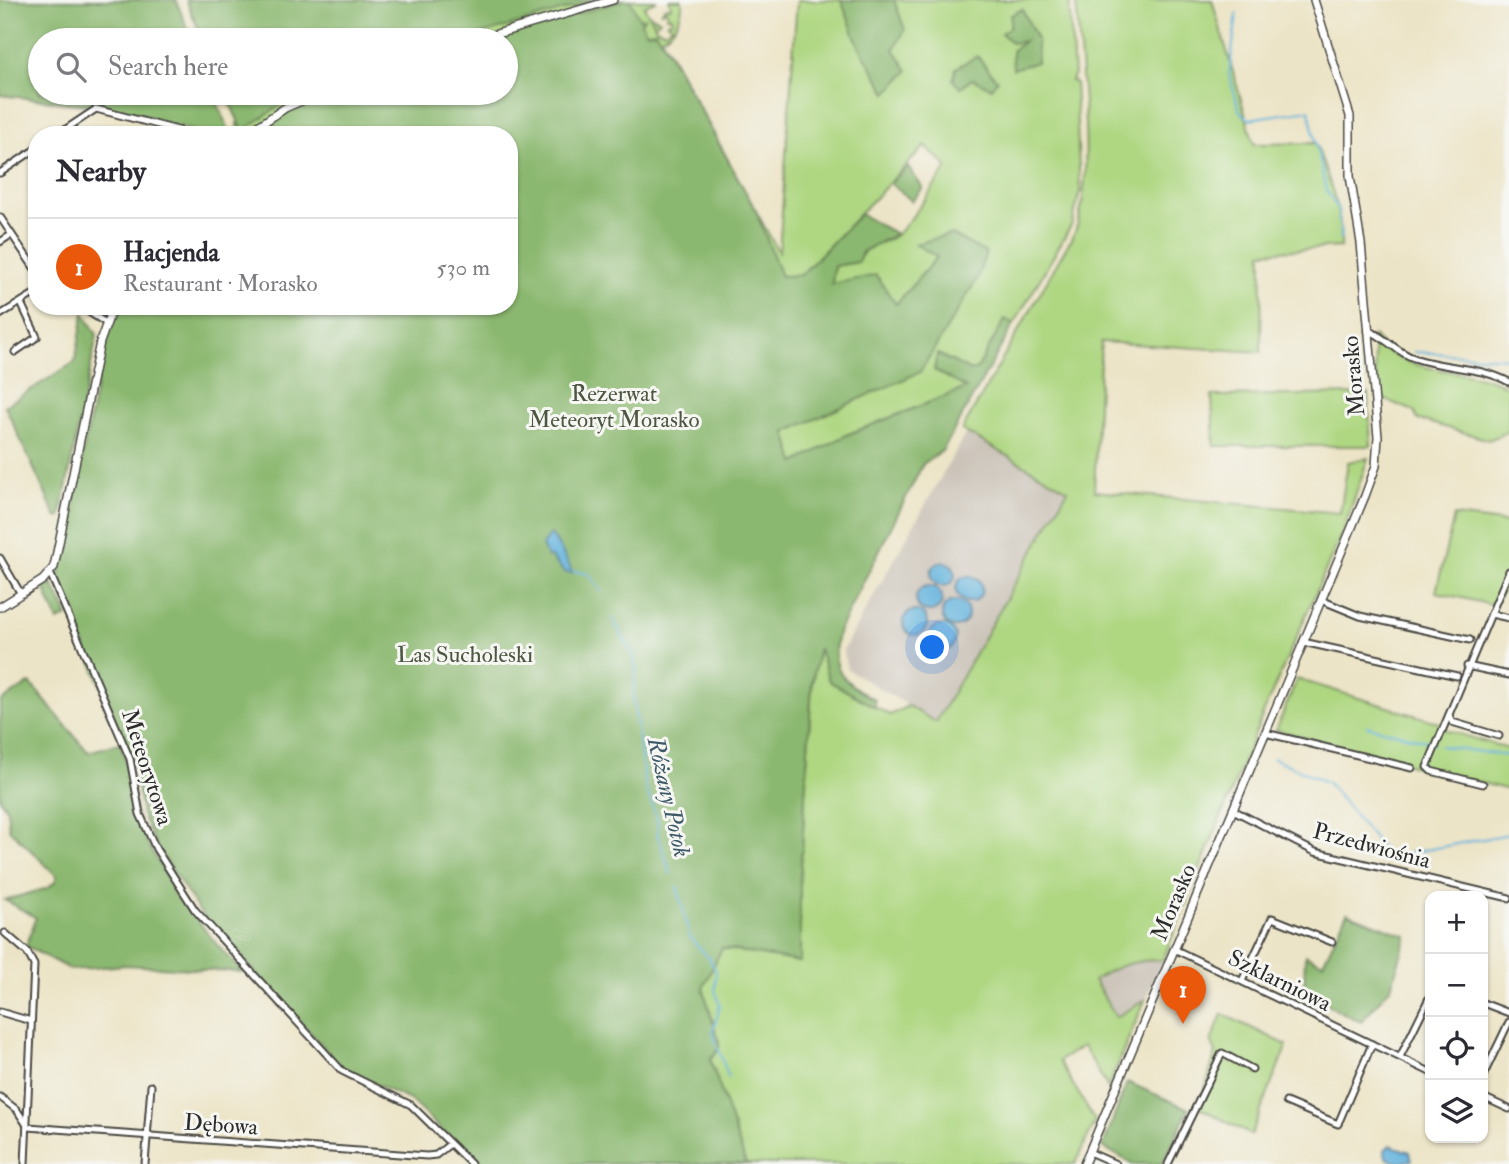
<!DOCTYPE html>
<html lang="en">
<head>
<meta charset="utf-8">
<style>
  body { margin:0; font-family:"IM FELL Double Pica",serif; background:#f2f2f3; color:#2b2b33 }
  .controls { position:absolute; right:21px; bottom:21px; display:grid; overflow:hidden; border-radius:14px; box-shadow:0 2px 5px #0004 }
  .controls button { width:63px; height:63px; display:grid; place-items:center; padding:0; border:0; border-bottom:2px solid #e1e1e2; background:#fff; color:#2b2b33; font:35px sans-serif }
  .you { position:absolute; left:933px; top:648px; width:24px; height:24px; margin:-18px; border:5px solid #fff; border-radius:50%; background:#1a73e8; box-shadow:0 0 0 10px #1a73e833 }
  .badge { display:grid; place-items:center; width:46px; height:46px; border-radius:50%; background:#ea580c; color:#fff; font-size:23px; font-weight:700 }
  .pin { position:absolute; translate:-50% -58px; filter:drop-shadow(0 2px 4px #0008) }
  .pin::after { content:''; position:absolute; top:37px; width:24px; height:21px; background:inherit; clip-path:polygon(0 0,100% 0,50% 100%) }
  .list { margin:0; padding:0; list-style:none }
  h2 { display:flex; justify-content:space-between; align-items:center; height:91px; margin:0; padding:0 28px; font-size:30px }
  h2 small { font-size:23px; font-weight:400; color:#7c7c81 }
  .list li { display:grid; grid-template-columns:46px 1fr auto; gap:21px; align-items:center; box-sizing:border-box; height:98px; padding:0 28px; border-top:2px solid #e1e1e2 }
  .list b { display:block; font-size:26px; white-space:nowrap }
  .list p { margin:0; font-size:23px; white-space:nowrap; color:#7c7c81 }
  .list em { font-size:23px; font-style:normal; color:#7c7c81 }
  .icon { flex:none; width:38px; height:38px; fill:none; stroke:currentColor; stroke-width:2; stroke-linecap:round; stroke-linejoin:round }
  .map { position:relative; flex:none; width:1509px; height:1164px; overflow:hidden }
  .search { position:absolute; background:#fff; box-shadow:0 2px 5px #0004; left:28px; top:28px; width:490px; height:77px; display:flex; align-items:center; gap:18px; box-sizing:border-box; padding:0 24px; border-radius:38px; color:#7c7c81; font-size:26px }
  .panel { position:absolute; background:#fff; box-shadow:0 2px 5px #0004; left:28px; top:126px; width:490px; height:189px; border-radius:28px }
  .map>svg:first-child { display:block }
  .industrial { fill:#cbc3b8 }
  .green { fill:#afd782; stroke:#6d8156; stroke-width:2 }
  .forest { fill:#8bb870; stroke:#5b724e; stroke-width:2 }
  .water { fill:#62b2dd; stroke:#466e84; stroke-width:2 }
  .lines { fill:none; stroke-linecap:round; stroke-linejoin:round }
  .stream { stroke:#62b2dd; stroke-width:2 }
  .minor-casing { stroke:#484742; stroke-width:9 }
  .tertiary-casing { stroke:#484742; stroke-width:10 }
  .minor { stroke:#fff; stroke-width:5 }
  .tertiary { stroke:#fff; stroke-width:7 }
  .labels { text-anchor:middle; stroke-width:6; stroke-linejoin:round; paint-order:stroke }
  .street-label { font-size:23px; fill:#2b2b2b; stroke:#f6f6f2 }
  .park-label { font-size:23px; fill:#4c5641; stroke:#f6f6f2 }
  .water-label { font-size:24px; font-style:italic; fill:#3e5a69; stroke:#f6f6f2 }
</style>
</head>
<body>
<div class="map">
<svg width="1509" height="1164" viewBox="0 0 1509 1164">
  <rect width="100%" height="100%" fill="#f6f6f2"/>
  <filter id="ink" filterUnits="userSpaceOnUse"><feTurbulence type="fractalNoise" baseFrequency=".0143" numOctaves="2"/><feDisplacementMap in="SourceGraphic" scale="14" xChannelSelector="R" yChannelSelector="G"/><feConvolveMatrix kernelMatrix="1 2 1 2 8 2 1 2 1" color-interpolation-filters="sRGB"/></filter>
  <filter id="wash" filterUnits="userSpaceOnUse"><feTurbulence type="fractalNoise" baseFrequency=".00686" numOctaves="4" result="noise"/><feDisplacementMap in="SourceGraphic" scale="28" xChannelSelector="R" yChannelSelector="G"/><feGaussianBlur stdDeviation="1.57" result="paint"/><feColorMatrix in="noise" values="0 0 0 0 0 0 0 0 0 0 0 0 0 0 0 0 0 1.4 0 .05"/><feComposite in="paint" operator="in"/></filter>
  <g filter="url(#wash)">
    <rect width="100%" height="100%" fill="#ece4c6"/>
    <!-- industrial -->
    <g class="industrial">
      <polygon points="966,433 1068,490 936,722 847,669 843,650"/>
      <polygon points="1135,960 1163,960 1145,1000 1116,1017 1093,980 1115,966"/>
    </g>
    <!-- green -->
    <g class="green">
      <path d="M 238,0 L 657,0 L 644,6 L 648,14 L 660,20 L 655,24 L 650,16 L 657,29 L 665,31 L 672,26 L 667,22 L 673,20 L 672,17 L 667,17 L 668,13 L 665,10 L 661,13 L 664,8 L 671,7 L 669,0 L 682,0 C 683,16 675,31 661,37 L 779,253 L 797,0 L 1069,0 L 1074,75 L 1071,81 L 1075,82 L 1080,191 L 1072,224 L 1014,324 L 1005,320 L 977,369 L 971,371 L 938,354 L 967,388 L 846,435 L 795,464 L 786,432 L 829,412 L 977,278 L 916,244 L 937,257 L 896,305 L 832,284 L 834,266 L 858,262 C 866,243 882,246 897,234 C 912,221 934,185 948,167 L 925,146 L 801,275 L 509,306 L 509,135 L 239,135 L 238,132 L 238,93 L 506,93 L 506,40 L 238,40 Z"/>
      <path d="M 1076,0 L 1212,0 L 1254,144 L 1316,143 C 1327,176 1343,212 1341,247 L 1262,252 L 1261,352 L 1101,342 L 1094,491 L 1340,513 L 1348,462 L 1368,458 L 1345,526 L 1264,711 L 1163,960 C 1135,960 1117,965 1094,980 L 1116,1017 L 1145,1000 L 1108,1088 L 1083,1046 L 1059,1061 L 1095,1121 L 1075,1164 L 746,1164 L 710,1059 L 719,1049 L 703,988 L 721,948 L 800,962 L 800,881 L 812,683 L 819,646 L 829,681 L 890,715 L 908,706 L 936,722 L 1068,490 L 962,430 L 1075,232 C 1096,177 1080,61 1076,0 Z"/>
      <path d="M 1373,336 C 1379,340 1382,348 1388,352 C 1423,376 1473,367 1509,388 L 1509,431 L 1489,440 L 1417,419 L 1414,411 L 1383,399 L 1377,389 Z"/>
      <polygon points="1368,394 1371,446 1214,446 1212,396"/>
      <polygon points="1454,516 1509,523 1509,583 1492,605 1436,592"/>
      <polygon points="1297,679 1444,724 1446,730 1509,749 1509,790 1276,730"/>
      <polygon points="1222,1014 1287,1045 1251,1135 1199,1107 1216,1052 1211,1042"/>
    </g>
    <!-- forest -->
    <g class="forest">
      <polygon points="0,0 176,0 192,40 40,40 40,93 213,93 231,135 210,135 98,106 0,95"/>
      <polygon points="186,0 598,0 462,40 203,40"/>
      <path d="M 624,0 L 630,0 L 640,19 L 644,18 L 641,23 L 647,32 L 655,31 L 663,42 L 756,211 L 781,276 L 801,275 L 860,214 L 896,234 L 862,252 L 858,262 L 834,266 L 832,284 L 876,275 L 896,304 L 937,257 L 915,244 L 951,234 L 986,253 L 977,279 L 920,372 L 786,432 L 795,463 L 846,435 L 966,388 L 934,370 L 937,354 L 971,371 L 977,369 L 1005,319 L 1014,324 L 942,451 L 923,464 L 839,630 C 828,669 842,682 875,700 L 875,707 L 829,681 L 819,648 L 812,683 L 800,881 L 800,962 L 722,948 L 703,988 L 719,1042 L 719,1049 L 710,1059 L 746,1164 L 477,1164 L 410,1100 L 348,1072 L 336,1061 L 199,911 L 157,847 L 142,815 L 133,762 L 59,584 L 60,568 L 108,327 L 119,306 L 509,306 L 509,135 L 251,135 L 283,113 L 329,93 L 506,93 L 506,40 L 488,40 Z"/>
      <polygon points="841,0 894,0 905,30 894,49 908,71 887,93 859,46"/>
      <polygon points="1022,9 1037,39 1037,62 1013,69 1012,51 1024,41 1012,43 1001,33 1010,27 1011,15"/>
      <polygon points="977,56 997,80 991,88 972,79 960,88 953,80 956,68"/>
      <polygon points="225,93 308,93 285,102 243,131"/>
      <polygon points="908,167 923,188 912,201 890,183"/>
      <polygon points="84,313 97,335 60,518 56,517 5,406 75,362"/>
      <polygon points="53,585 68,616 58,621 44,588"/>
      <path d="M 30,683 L 88,752 L 120,743 C 129,767 131,792 137,816 C 148,859 210,941 243,972 L 125,965 L 71,970 L 26,946 L 36,918 L 5,900 L 48,888 L 55,882 L 57,876 L 9,829 L 7,810 L 0,799 L 0,702 Z"/>
      <polygon points="1347,913 1407,936 1391,987 1361,1022 1304,993 1305,955 1323,963"/>
      <polygon points="1127,1082 1189,1109 1162,1164 1133,1164 1103,1147"/>
    </g>
    <!-- water -->
    <g class="water">
      <path d="M 550,534 C 555,538 572,569 572,573 L 564,572 L 551,557 L 547,557 L 542,545 Z"/>
      <circle cx="943" cy="574" r="12"/>
      <circle cx="969" cy="589" r="13"/>
      <circle cx="929" cy="599" r="13"/>
      <circle cx="955" cy="614" r="13"/>
      <circle cx="915" cy="623" r="12"/>
      <circle cx="942" cy="638" r="13"/>
      <polygon points="1390,1145 1410,1152 1412,1160 1399,1163 1387,1159 1384,1151"/>
    </g>
    <g class="lines">
      <!-- stream -->
      <g class="stream">
        <polyline points="1237,13 1229,75 1240,112 1249,119 1309,110 1326,190 1338,209 1341,239"/>
        <polyline points="1414,352 1509,358"/>
        <polyline points="573,571 589,574 601,591"/>
        <polyline points="612,618 634,656 636,670 633,696 645,786 657,818 658,837 671,874"/>
        <polyline points="1367,726 1434,743"/>
        <polyline points="1440,746 1509,756"/>
        <polyline points="1273,758 1328,783 1389,857 1509,834"/>
        <polyline points="677,886 690,938 710,959 716,972 715,990 720,1005 713,1031 716,1043"/>
        <polyline points="718,1048 729,1078"/>
      </g>
    </g>
  </g>
  <g filter="url(#ink)">
    <g class="lines">
      <defs>
        <g id="minor">
          <polyline points="57,135 96,109 197,135"/>
          <polyline points="0,173 37,148"/>
          <polyline points="0,217 37,272"/>
          <polyline points="0,242 11,235"/>
          <polyline points="79,306 106,323"/>
          <polyline points="0,315 37,292"/>
          <path d="M 1368,331 C 1379,332 1397,353 1414,358 C 1445,369 1480,366 1509,382"/>
          <polyline points="15,352 37,337 21,303"/>
          <polyline points="0,558 21,594"/>
          <polyline points="50,573 130,759 140,814 156,849 195,910 342,1071 411,1105 471,1164"/>
          <polyline points="1321,600 1360,616 1470,640"/>
          <polyline points="1491,614 1509,618"/>
          <polyline points="1303,642 1457,676"/>
          <polyline points="1467,666 1509,675"/>
          <polyline points="1449,715 1452,722 1499,736"/>
          <polyline points="1265,733 1412,768"/>
          <polyline points="1483,784 1431,771 1427,767 1509,571"/>
          <polyline points="1233,810 1315,852 1509,898"/>
          <polyline points="5,933 27,952 34,965 25,1164"/>
          <polyline points="1174,949 1430,1072"/>
          <polyline points="1242,981 1272,918 1332,942"/>
          <polyline points="1483,1003 1509,1013"/>
          <polyline points="0,1012 31,1021"/>
          <polyline points="1400,1057 1430,996"/>
          <polyline points="1483,1076 1509,1022"/>
          <polyline points="0,1097 17,1110 28,1127 427,1156 436,1155 450,1144"/>
          <polyline points="1483,1097 1509,1109"/>
          <polyline points="1286,1102 1338,1124 1372,1044"/>
          <polyline points="1089,1152 1116,1164"/>
          <polyline points="145,1164 151,1086"/>
          <polyline points="1168,1164 1222,1053 1252,1069"/>
        </g>
        <g id="tertiary">
          <polyline points="476,40 613,0"/>
          <polyline points="245,135 285,108 320,93"/>
          <polyline points="0,607 43,580 54,567 100,342 113,306"/>
          <polyline points="1084,1164 1365,496 1376,466 1378,437 1361,243 1350,176 1350,116 1314,0"/>
        </g>
      </defs>
      <!-- minor casing -->
      <use href="#minor" class="minor-casing"/>
      <!-- tertiary casing -->
      <use href="#tertiary" class="tertiary-casing"/>
      <!-- minor -->
      <use href="#minor" class="minor"/>
      <!-- tertiary -->
      <use href="#tertiary" class="tertiary"/>
    </g>
  </g>
  <g class="labels">
    <!-- street labels -->
    <g class="street-label">
      <text transform="translate(1353 376) rotate(-95)" y="8">Morasko</text>
      <text transform="translate(148 767) rotate(72)" y="8">Meteorytowa</text>
      <text transform="translate(1372 845) rotate(15)" y="8">Przedwiośnia</text>
      <text transform="translate(1173 902) rotate(-67)" y="8">Morasko</text>
      <text transform="translate(1280 980) rotate(26)" y="8">Szklarniowa</text>
      <text transform="translate(221 1124) rotate(4)" y="8">Dębowa</text>
    </g>
    <!-- park labels -->
    <g class="park-label">
      <text x="614" y="401">Rezerwat<tspan x="614" dy="26">Meteoryt Morasko</tspan></text>
      <text x="465" y="662">Las Sucholeski</text>
    </g>
    <!-- water labels -->
    <g class="water-label">
      <text transform="translate(669 797) rotate(77)" y="8">Różany Potok</text>
    </g>
  </g>
</svg>
<div class="controls">
<button>+</button>
<button>−</button>
<button><svg class="icon" aria-label="locate" viewBox="0 0 24 24"><circle cx="12" cy="12" r="6"/><path d="M12 2v4M12 18v4M2 12h4M18 12h4"/></svg></button>
<button><svg class="icon" aria-label="layers" viewBox="0 0 24 24"><path d="M12 4l9 5-9 5-9-5zM3 14l9 5 9-5"/></svg></button>
</div>
<div class="you"></div>
<div class="pin badge" style="left:1183px;top:1024px">1</div>
<div class="search"><svg class="icon" aria-label="search" viewBox="0 0 24 24"><circle cx="10" cy="10" r="6"/><path d="M15 15l6 6"/></svg>Search here</div>
<section class="panel">
<h2>Nearby<small></small></h2>
<ul class="list">
<li><span class="badge">1</span><div><b>Hacjenda</b><p>Restaurant · Morasko</p></div><em>530 m</em></li>
</ul>
</section>
</div>
</body>
</html>
